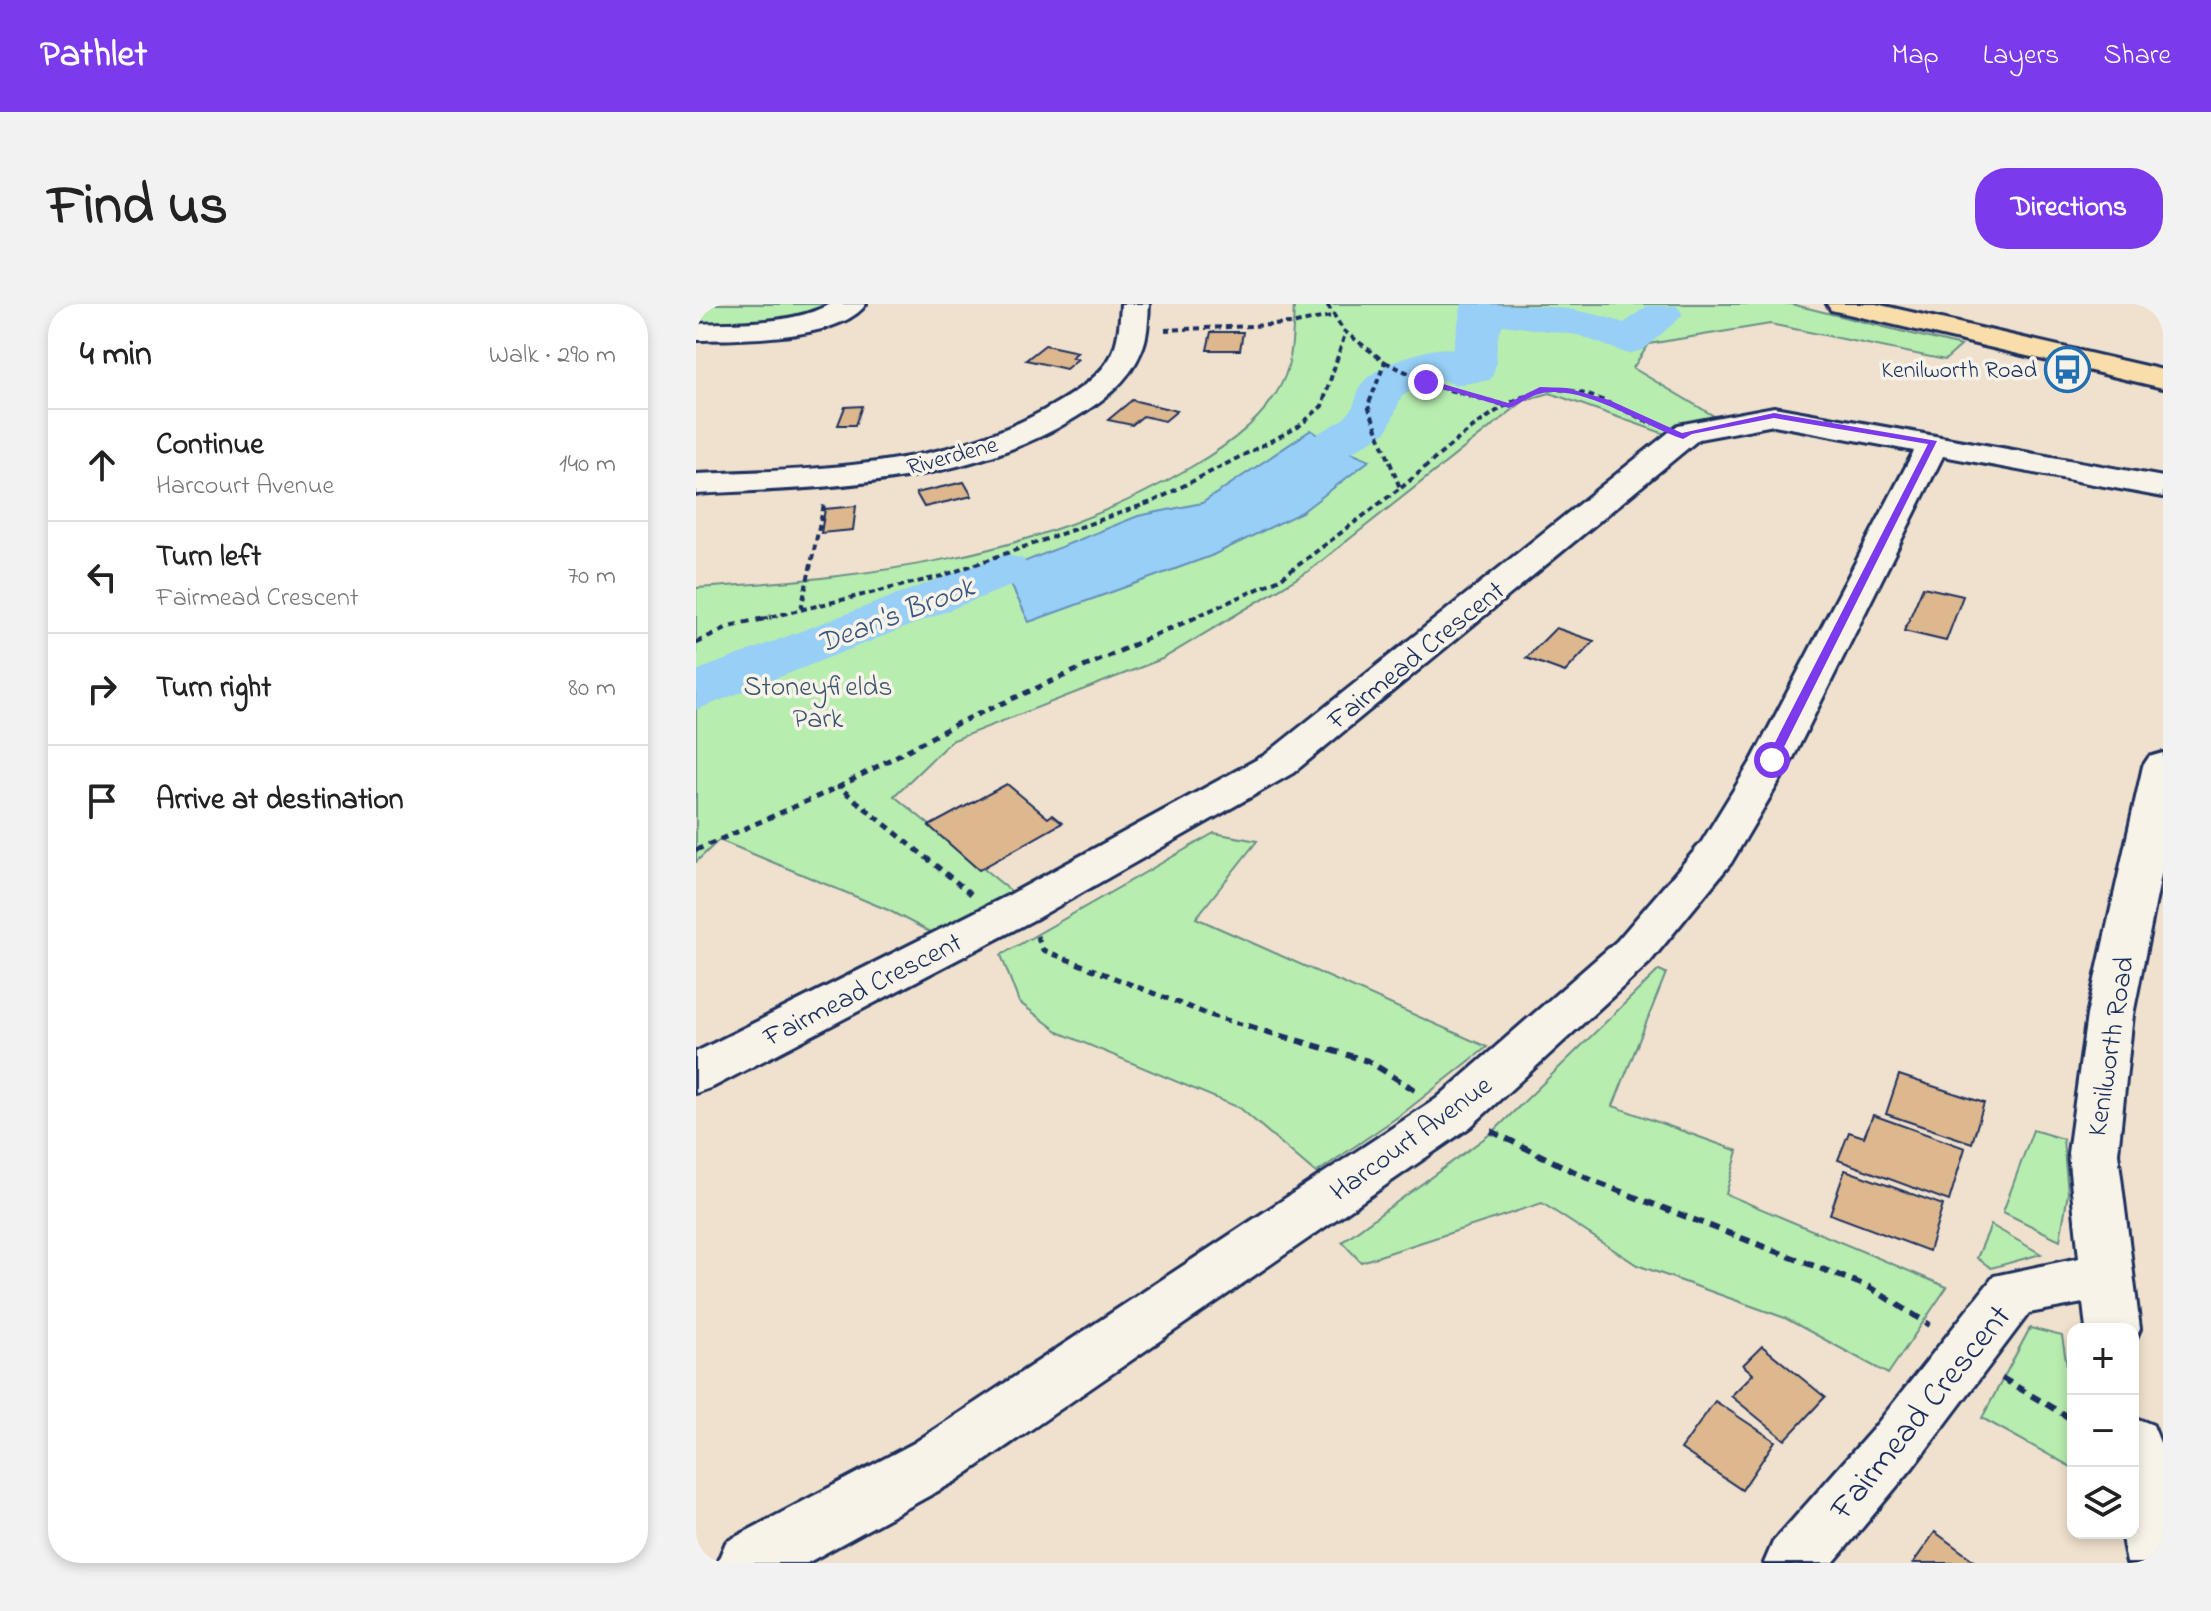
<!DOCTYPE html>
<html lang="en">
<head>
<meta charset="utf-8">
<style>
  body { margin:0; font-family:"Indie Flower",sans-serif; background:#f2f2f2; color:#222 }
  .controls { position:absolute; right:24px; bottom:24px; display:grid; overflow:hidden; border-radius:16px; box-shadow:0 4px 12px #0003 }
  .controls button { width:72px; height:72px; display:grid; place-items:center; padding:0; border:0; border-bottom:2px solid #e0e0e0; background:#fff; color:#222; font:40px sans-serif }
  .stop { position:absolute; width:24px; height:24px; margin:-18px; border:6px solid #7c3aed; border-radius:50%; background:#fff }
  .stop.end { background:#7c3aed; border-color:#fff; box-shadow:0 2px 8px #0008 }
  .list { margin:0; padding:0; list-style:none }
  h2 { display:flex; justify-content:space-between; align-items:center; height:104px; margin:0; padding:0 32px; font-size:34px }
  h2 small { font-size:26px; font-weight:400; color:#767676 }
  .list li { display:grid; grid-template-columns:52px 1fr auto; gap:24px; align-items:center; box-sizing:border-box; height:112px; padding:0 32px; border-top:2px solid #e0e0e0 }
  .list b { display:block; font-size:30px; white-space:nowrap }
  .list p { margin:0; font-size:26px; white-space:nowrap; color:#767676 }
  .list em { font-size:26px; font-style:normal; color:#767676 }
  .icon { flex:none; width:44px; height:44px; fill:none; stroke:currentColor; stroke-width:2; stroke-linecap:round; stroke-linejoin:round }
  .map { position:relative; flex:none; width:1467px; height:1259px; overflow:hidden; border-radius:32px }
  header { display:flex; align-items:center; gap:48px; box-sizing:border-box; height:112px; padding:0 40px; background:#7c3aed; color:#fff }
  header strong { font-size:38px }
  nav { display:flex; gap:44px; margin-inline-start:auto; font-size:28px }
  .intro { display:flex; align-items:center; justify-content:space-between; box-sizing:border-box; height:192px; padding:0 48px }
  h1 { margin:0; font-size:56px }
  .button { padding:20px 36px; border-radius:32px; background:#7c3aed; color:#fff; font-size:28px; font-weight:700 }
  main { display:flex; gap:48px; padding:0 48px }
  aside { flex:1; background:#fff; border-radius:32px; box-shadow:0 4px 12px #0003 }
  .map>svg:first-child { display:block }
  .green { fill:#b7edaf; stroke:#698e86; stroke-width:2 }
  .water { fill:#97cff6; stroke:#658fb9; stroke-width:2 }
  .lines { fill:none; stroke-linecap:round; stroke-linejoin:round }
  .river { fill:#97cff6; fill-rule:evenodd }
  .building { fill:#ddb78e; stroke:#1b2f5e; stroke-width:2 }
  .minor-casing { stroke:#1b2f5e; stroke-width:6 }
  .highway-casing { stroke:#1b2f5e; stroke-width:6 }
  .path-far2 { stroke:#1b2f5e; stroke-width:4; stroke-dasharray:6 4; stroke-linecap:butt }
  .path-far1 { stroke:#1b2f5e; stroke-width:5; stroke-dasharray:7 6; stroke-linecap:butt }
  .path { stroke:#1b2f5e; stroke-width:6; stroke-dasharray:10 7; stroke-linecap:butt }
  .minor { fill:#f7f3e8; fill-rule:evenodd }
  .highway { fill:#f9deab; fill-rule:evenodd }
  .route { fill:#7c3aed }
  .labels { text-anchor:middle; stroke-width:7; stroke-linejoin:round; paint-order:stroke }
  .far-poi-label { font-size:24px; fill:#1b2f5e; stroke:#f7f3e8; text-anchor:end }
  .far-street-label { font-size:24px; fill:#1b2f5e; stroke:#f7f3e8 }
  .street-label { font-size:28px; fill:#1b2f5e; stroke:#f7f3e8 }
  .park-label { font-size:28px; fill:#3a556e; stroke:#f7f3e8 }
  .water-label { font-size:30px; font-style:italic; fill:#3a5784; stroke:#f7f3e8 }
  .near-street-label { font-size:34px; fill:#1b2f5e; stroke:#f7f3e8 }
</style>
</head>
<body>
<header>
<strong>Pathlet</strong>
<nav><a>Map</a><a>Layers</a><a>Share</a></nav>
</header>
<div class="intro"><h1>Find us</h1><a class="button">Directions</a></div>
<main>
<aside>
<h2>4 min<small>Walk · 290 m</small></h2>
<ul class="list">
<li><svg class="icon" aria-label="ahead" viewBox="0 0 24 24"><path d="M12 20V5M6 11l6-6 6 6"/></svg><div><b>Continue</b><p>Harcourt Avenue</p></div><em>140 m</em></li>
<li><svg class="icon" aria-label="left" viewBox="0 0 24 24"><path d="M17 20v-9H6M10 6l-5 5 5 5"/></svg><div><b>Turn left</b><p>Fairmead Crescent</p></div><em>70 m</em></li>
<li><svg class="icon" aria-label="right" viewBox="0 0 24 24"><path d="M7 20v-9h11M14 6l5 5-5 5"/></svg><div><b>Turn right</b></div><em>80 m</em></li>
<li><svg class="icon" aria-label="arrive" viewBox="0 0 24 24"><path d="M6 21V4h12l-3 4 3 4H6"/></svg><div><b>Arrive at destination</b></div></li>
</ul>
</aside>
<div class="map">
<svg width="1467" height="1259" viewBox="0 0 1467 1259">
  <rect width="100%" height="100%" fill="#efe1cd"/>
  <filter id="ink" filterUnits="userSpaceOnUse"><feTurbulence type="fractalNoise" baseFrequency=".0125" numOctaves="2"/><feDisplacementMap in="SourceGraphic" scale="16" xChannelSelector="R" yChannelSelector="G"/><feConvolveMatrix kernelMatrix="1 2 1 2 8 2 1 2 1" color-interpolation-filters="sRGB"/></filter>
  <g filter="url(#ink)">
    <!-- green -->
    <g class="green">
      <polygon points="0,0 147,0 113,14 0,23"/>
      <path d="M 598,0 L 1095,0 L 1265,42 L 1249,56 L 1074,20 L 953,40 L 937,64 L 1033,121 L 983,135 L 854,89 L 829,96 L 613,267 L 466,355 L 255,437 L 198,492 L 331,600 L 253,638 L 192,606 L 23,536 L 0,558 L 0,284 C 175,273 341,255 495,163 C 530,143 573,112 589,72 C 597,52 597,22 598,0 Z"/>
      <polygon points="518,529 561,537 500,614 791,743 706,810 620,869 544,804 364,729 323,698 305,651"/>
      <polygon points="963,666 970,669 917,802 1042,847 1030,890 1251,983 1192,1070 1089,1014 941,961 846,899 665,958 646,938 797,828"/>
      <polygon points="1337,826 1367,835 1372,889 1364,936 1307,908"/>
      <polygon points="1295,921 1345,950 1295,964 1281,954"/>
      <polygon points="1334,1024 1366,1032 1377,1100 1377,1164 1286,1114"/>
    </g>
    <!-- water -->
    <polygon class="water" points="615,126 636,140 674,156 606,208 515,252 333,318 308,266 442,212 506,199"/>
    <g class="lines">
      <!-- river -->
      <g class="river">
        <path d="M 766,0 C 821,0 877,0 928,19 L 951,2 L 981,2 L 987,11 L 947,46 L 932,50 L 882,31 L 807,21 C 796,38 805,59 794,76 L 760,81 L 741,74 L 706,92 L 691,127 L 653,150 L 636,154 L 619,150 L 612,140 C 623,125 640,123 652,110 C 661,101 660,85 669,76 C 683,61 737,40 757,45 Z"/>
        <polygon points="308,250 327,255 335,266 327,277 0,406 0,367"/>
      </g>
    </g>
    <!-- building -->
    <g class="building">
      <polygon points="515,28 547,28 544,46 511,46"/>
      <polygon points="349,41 382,48 376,53 382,55 370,65 330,56"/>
      <polygon points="436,96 481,107 469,117 447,112 436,121 412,116"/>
      <polygon points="166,102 159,121 142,121 149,103"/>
      <polygon points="268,178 276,192 228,203 220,189"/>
      <polygon points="160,202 157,226 125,229 129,205"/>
      <polygon points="1227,283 1267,292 1250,337 1208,327"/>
      <polygon points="860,324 898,337 869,368 830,354"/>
      <polygon points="311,480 352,514 356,511 366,519 283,566 233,522"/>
      <polygon points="1203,771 1288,799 1276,839 1190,810"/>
      <polygon points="1177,811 1269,844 1253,897 1142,856 1153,828 1168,833"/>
      <polygon points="1149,866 1247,901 1233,947 1134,910"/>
      <polygon points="1066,1042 1129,1093 1089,1136 1035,1092 1057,1070 1047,1061"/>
      <polygon points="1019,1097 1079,1137 1046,1186 985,1145"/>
      <polygon points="1239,1228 1281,1259 1217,1259"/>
    </g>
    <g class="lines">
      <defs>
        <g id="minor">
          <path d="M 135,0 L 170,0 C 144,37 41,35 0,36 L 0,20 C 45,18 95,21 135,0 Z"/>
          <path d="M 425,0 L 453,0 C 452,16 452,33 445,48 C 433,78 404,99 377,115 C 264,183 128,183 0,190 L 0,170 C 124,165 249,165 359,100 C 380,88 407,71 417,48 C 423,33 424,16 425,0 Z"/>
          <polygon points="1078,103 1467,173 1467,193 1247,152 1096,456 1035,559 953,659 774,823 260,1177 111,1259 21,1259 30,1238 218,1139 740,795 921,637 1005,539 1056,456 1218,147 1078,121 1003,135 597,469 343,613 17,783 0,789 0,748 313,591 569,451 982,121"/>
          <polygon points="1467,449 1467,561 1437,711 1422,849 1444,1025 1437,1041 1437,1025 1390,1025 1387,999 1333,1009 1217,1163 1137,1259 1068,1259 1077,1238 1177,1125 1298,972 1383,954 1372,849 1391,711 1447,462 1453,453"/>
          <polygon points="1437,1113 1457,1121 1467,1146 1467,1259 1431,1259 1425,1229 1437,1229"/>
        </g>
        <polygon id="highway" points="1131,0 1180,0 1467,66 1467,84 1135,6"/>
      </defs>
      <!-- minor casing -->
      <use href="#minor" class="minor-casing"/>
      <!-- highway casing -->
      <use href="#highway" class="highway-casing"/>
      <!-- path-far2 -->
      <g class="path-far2">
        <polyline points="469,26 595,20 635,12"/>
        <polyline points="689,58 742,83 812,102"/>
        <path d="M 705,184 C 742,154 810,85 859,85 C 894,86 926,106 957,120"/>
        <polyline points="105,305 128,201"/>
        <polyline points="66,315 246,272 458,197 602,123 626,102 649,30"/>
        <polyline points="495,315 584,275 704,184 672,102 689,58 647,26 631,0"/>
      </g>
      <!-- path-far1 -->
      <g class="path-far1">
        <polyline points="0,339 35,322 75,313"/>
        <polyline points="0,546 143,483"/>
        <polyline points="275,590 143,483 262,419 500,313"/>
        <polyline points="341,632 347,646 516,712 559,724"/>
      </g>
      <!-- path -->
      <g class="path">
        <polyline points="552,722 672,757 719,786"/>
        <polyline points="795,827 897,877 1173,983 1234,1021"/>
        <polyline points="1306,1074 1377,1116"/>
      </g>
      <!-- minor -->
      <use href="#minor" class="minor"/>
      <!-- highway -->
      <use href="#highway" class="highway"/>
    </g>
  </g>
  <!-- route -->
  <path class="route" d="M 730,75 L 812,99 L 844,83 L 871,84 L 913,96 L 986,129 L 1078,109 L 1241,137 L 1080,459 L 1070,456 L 1232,140 L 1078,114 L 996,130 L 987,135 C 947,122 890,81 846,89 C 835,91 824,100 813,104 L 727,79 Z"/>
  <!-- icons -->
  <defs>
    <symbol id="bus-ring" viewBox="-11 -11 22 22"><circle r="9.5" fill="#f7f3e8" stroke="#1f6fb2" stroke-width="1.5"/><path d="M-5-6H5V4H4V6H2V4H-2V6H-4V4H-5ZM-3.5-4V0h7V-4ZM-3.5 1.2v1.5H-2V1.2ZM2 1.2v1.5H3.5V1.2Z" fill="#1f6fb2"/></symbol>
  </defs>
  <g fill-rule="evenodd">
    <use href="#bus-ring" x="1346" y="40" width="51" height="51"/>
  </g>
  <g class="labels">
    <!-- far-poi labels -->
    <g class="far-poi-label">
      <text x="1341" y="73">Kenilworth Road</text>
    </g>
    <!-- far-street labels -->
    <g class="far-street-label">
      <text transform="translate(256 151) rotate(-15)" y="8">Riverdene</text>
    </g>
    <!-- street labels -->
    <g class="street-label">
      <text transform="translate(719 350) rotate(-39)" y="10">Fairmead Crescent</text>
      <text transform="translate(166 684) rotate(-27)" y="10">Fairmead Crescent</text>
      <text transform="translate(1413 742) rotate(-81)" y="10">Kenilworth Road</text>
      <text transform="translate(714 833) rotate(-36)" y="10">Harcourt Avenue</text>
    </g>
    <!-- park labels -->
    <g class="park-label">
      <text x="122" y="391">Stoneyfields<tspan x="122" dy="32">Park</tspan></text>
    </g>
    <!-- water labels -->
    <g class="water-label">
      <text transform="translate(199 310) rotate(-21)" y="10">Dean's Brook</text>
    </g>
    <!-- near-street labels -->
    <g class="near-street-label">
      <text transform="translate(1223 1107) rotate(-51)" y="12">Fairmead Crescent</text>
    </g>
  </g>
</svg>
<div class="controls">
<button>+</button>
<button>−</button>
<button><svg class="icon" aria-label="layers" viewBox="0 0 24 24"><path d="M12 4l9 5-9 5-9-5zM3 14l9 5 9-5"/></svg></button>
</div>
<div class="stop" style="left:1076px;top:456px"></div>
<div class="stop end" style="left:730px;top:78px"></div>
</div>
</main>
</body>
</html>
